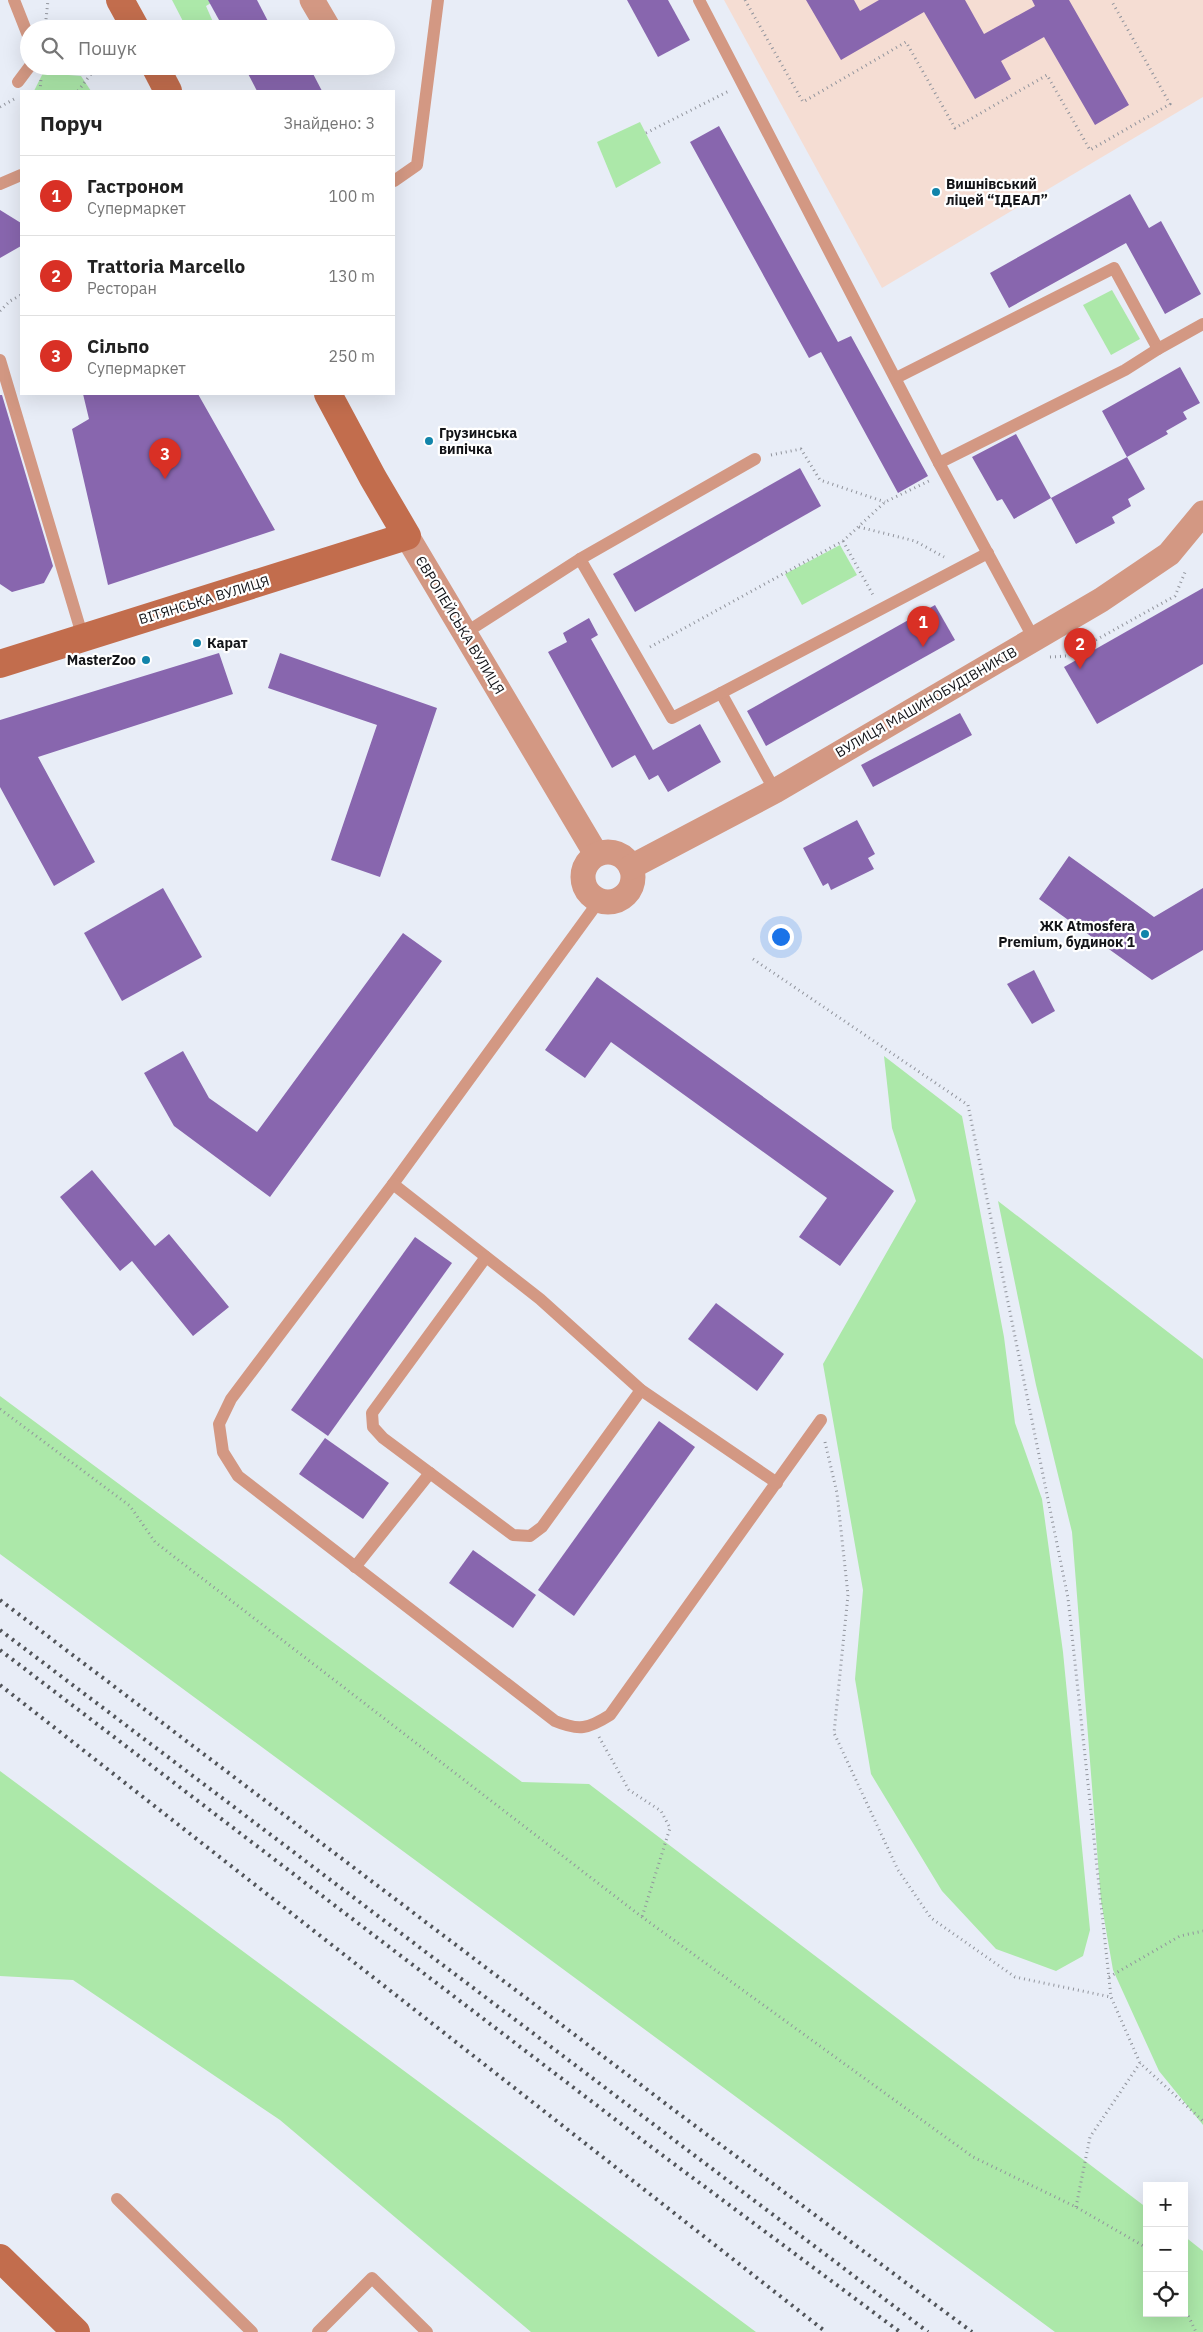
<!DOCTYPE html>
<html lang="uk">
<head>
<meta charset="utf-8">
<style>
  body { margin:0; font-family:"IBM Plex Sans",sans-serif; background:#f6f6f6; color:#222 }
  .controls { position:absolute; right:15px; bottom:15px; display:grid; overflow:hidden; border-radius:0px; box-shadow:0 5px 20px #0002 }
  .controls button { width:45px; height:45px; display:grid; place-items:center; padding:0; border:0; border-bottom:1px solid #e0e0e0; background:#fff; color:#222; font:25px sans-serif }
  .you { position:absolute; left:780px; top:936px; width:18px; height:18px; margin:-12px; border:4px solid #fff; border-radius:50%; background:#1a73e8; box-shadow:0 0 0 8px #1a73e833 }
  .badge { display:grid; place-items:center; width:32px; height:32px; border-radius:50%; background:#d93025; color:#fff; font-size:16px; font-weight:700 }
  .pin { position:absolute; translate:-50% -41px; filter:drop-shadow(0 1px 2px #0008) }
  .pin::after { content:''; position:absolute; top:26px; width:18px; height:15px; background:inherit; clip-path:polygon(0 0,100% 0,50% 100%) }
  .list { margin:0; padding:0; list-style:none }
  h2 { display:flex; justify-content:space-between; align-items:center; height:65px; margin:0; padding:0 20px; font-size:21px }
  h2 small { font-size:16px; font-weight:400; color:#767676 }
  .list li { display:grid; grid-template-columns:32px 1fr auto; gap:15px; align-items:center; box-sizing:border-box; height:80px; padding:0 20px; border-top:1px solid #e0e0e0 }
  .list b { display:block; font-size:19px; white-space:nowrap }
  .list p { margin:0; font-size:16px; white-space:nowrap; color:#767676 }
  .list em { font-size:16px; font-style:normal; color:#767676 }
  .icon { flex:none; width:28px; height:28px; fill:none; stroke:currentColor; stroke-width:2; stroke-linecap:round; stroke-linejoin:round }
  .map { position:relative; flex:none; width:1203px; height:2332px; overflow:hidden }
  .search { position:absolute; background:#fff; box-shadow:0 5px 20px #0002; left:20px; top:20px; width:375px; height:55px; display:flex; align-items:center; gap:12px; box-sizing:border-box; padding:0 18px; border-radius:28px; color:#767676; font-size:19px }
  .panel { position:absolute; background:#fff; box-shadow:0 5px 20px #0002; left:20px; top:90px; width:375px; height:305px; border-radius:0px }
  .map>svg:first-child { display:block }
  .education { fill:#f5ddd3 }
  .green { fill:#ace8a9 }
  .building { fill:#8866ae }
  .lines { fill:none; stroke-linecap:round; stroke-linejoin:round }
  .path { stroke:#91949c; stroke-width:3; stroke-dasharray:1 4; stroke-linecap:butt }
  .lane { stroke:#d39883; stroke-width:12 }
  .street { stroke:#d39883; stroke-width:25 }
  .secondary { stroke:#c26d4d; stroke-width:28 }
  .rail { stroke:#515459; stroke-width:4; stroke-dasharray:2.5 5; stroke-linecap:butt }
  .poi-dot { fill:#1184aa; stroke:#fff; stroke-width:2 }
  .labels { text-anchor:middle; stroke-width:4.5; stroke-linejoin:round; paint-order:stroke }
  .poi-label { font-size:14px; font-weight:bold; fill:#131418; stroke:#fff; text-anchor:start }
  .street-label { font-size:14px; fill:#131418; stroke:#fff }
</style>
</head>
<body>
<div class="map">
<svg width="1203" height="2332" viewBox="0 0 1203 2332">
  <rect width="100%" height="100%" fill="#e8edf7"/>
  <!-- education -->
  <polygon class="education" points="724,0 1203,0 1203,97 882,288"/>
  <!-- green -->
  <g class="green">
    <polygon points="172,0 216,0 206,6 213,22 202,29 187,29"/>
    <polygon points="43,73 81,76 91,91 34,91"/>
    <polygon points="640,122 661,163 616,188 597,142"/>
    <polygon points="1112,290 1140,339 1111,355 1083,305"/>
    <polygon points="840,545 857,575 802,605 785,574"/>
    <polygon points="884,1056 962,1116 1004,1337 1015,1423 1042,1499 1063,1652 1090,1930 1083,1956 1056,1971 996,1949 942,1891 871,1774 855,1679 863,1590 823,1364 916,1201 892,1128"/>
    <polygon points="998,1201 1203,1359 1203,2125 1159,2071 1113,1970 1101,1901 1072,1532 1036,1385"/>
    <polygon points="0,1396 522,1782 589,1784 1147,2208 1147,2313 1184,2313 1184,2236 1203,2251 1203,2332 1055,2332 0,1554"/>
    <polygon points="0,1771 756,2332 531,2332 280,2120 73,1980 0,1976"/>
  </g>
  <!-- building -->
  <g class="building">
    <polygon points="208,0 257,0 272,29 224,29"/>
    <polygon points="627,0 668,0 690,40 658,57"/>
    <polygon points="806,0 854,0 860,11 879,0 965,0 984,34 1035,6 1032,0 1069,0 1129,105 1095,125 1044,37 1001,61 1011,79 975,99 924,12 841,60"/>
    <polygon points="244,66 309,66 322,91 257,91"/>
    <polygon points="719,126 838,342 851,336 928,476 898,493 821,352 809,358 690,142"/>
    <polygon points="1130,194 1149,228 1161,221 1201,294 1165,314 1126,243 1009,308 990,273"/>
    <polygon points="0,210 21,223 21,246 0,258"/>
    <polygon points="1180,367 1200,403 1183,412 1187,419 1166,431 1168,434 1127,457 1102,411"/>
    <polygon points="83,394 198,394 275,530 108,585 72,429 89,419"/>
    <polygon points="0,395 2,395 53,566 44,583 12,592 0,584"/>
    <polygon points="1016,434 1051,498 1014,519 1002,499 997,501 972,457"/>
    <polygon points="1127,457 1145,489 1128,499 1131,506 1112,517 1115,523 1076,544 1051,498"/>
    <polygon points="800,468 821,506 635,612 613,574"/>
    <polygon points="1203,588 1203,664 1097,724 1064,667"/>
    <polygon points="935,605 955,640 766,746 747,711"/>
    <polygon points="589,618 598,635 591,639 653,750 700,724 721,762 668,792 658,775 649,780 635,755 612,768 548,652 567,642 563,633"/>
    <polygon points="219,653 233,694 38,757 95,862 54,886 0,787 0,720"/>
    <polygon points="280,653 437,708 380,877 331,860 377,725 268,688"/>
    <polygon points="960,713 972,735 873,787 861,765"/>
    <polygon points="857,820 875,854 868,858 874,869 831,890 828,883 823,886 803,848"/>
    <polygon points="1069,856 1154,917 1203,888 1203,950 1152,980 1039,899"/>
    <polygon points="163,888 202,957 122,1001 84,933"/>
    <polygon points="403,933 442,961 270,1197 174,1126 144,1073 183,1051 209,1098 257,1132"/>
    <polygon points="1034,970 1055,1011 1032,1024 1007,984"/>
    <polygon points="597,977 894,1191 840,1266 799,1237 827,1198 611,1042 585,1078 545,1050"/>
    <polygon points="92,1170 155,1246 169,1234 229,1307 193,1336 132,1261 120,1271 60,1197"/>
    <polygon points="415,1237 452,1263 328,1436 291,1410"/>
    <polygon points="716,1303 784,1354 757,1391 688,1339"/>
    <polygon points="659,1421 695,1447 574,1616 538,1590"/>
    <polygon points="325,1438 389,1483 363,1519 299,1474"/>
    <polygon points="473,1550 536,1595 513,1628 449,1583"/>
  </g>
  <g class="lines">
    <!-- path -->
    <g class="path">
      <polyline points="745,0 803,102 906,42 955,128 1047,75 1090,150 1170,104 1111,0"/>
      <polyline points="45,29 48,0"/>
      <polyline points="40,91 41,79"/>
      <polyline points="78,91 97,66"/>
      <polyline points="0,107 16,98"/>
      <polyline points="646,133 729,91"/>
      <polyline points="0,311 10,301 21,295"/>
      <polyline points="771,455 801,449 820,480 885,502"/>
      <polyline points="859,527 915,541 944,557"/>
      <polyline points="843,541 873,595"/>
      <polyline points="650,647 843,541 885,502 931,480"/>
      <polyline points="1050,657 1067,656 1175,596 1186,570"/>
      <polyline points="753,959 968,1105 1068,1598 1111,1997 1140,2063 1203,2121"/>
      <polyline points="0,1409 130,1506 155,1542 642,1917 973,2157 1076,2207 1147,2248"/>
      <polyline points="825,1442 837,1493 848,1595 834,1733 898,1870 931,1918 1015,1977 1111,1997"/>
      <polyline points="599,1737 629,1790 661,1811 670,1828 642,1917"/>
      <polyline points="1109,1977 1180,1936 1203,1931"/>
      <polyline points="1076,2207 1090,2137 1140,2063"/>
      <polyline points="1184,2307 1196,2332"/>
    </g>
    <!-- lane -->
    <g class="lane">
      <polyline points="14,0 29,38"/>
      <polyline points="699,0 939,463 1034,639"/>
      <polyline points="18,82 30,66"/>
      <polyline points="394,181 417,165 438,0"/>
      <polyline points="0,184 21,175"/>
      <polyline points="0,360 83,638"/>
      <polyline points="896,378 1114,268 1158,349 1203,324"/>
      <polyline points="939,463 1125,370 1158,349"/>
      <polyline points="580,559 672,718 721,693 775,791"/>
      <polyline points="465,633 580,559 755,459"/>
      <polyline points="721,693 988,553"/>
      <path d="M 599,901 L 393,1184 L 231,1399 L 219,1424 L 223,1452 L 238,1476 L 555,1721 C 579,1731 588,1729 610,1715 L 821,1420"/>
      <polyline points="393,1184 540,1299 641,1390 777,1483"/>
      <polyline points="486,1257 372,1413 373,1427 383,1438 513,1535 530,1536 542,1527 641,1390"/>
      <polyline points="355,1567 430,1473"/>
      <polyline points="117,2199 252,2332"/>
      <polyline points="318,2332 372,2278 427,2332"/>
    </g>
    <!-- street -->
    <g class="street">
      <polyline points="312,0 329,29"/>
      <polyline points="407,536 596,854"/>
      <circle cx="608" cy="877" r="25"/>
      <polyline points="631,867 775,791 1101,600 1169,554 1203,513"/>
    </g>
    <!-- secondary -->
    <g class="secondary">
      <polyline points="120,0 136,29"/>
      <polyline points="155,66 168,91"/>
      <polyline points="0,664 407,536 373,478 328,394"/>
      <polyline points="0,2258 76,2332"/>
    </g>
    <!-- rail -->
    <g class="rail">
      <polyline points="0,1600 682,2116 972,2332"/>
      <polyline points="0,1630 928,2332"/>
      <polyline points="0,1650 654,2149 900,2332"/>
      <polyline points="0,1685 826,2332"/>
    </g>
  </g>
  <!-- markers -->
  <g class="poi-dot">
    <circle cx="936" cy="192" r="5"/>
    <circle cx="429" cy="441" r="5"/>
    <circle cx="197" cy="643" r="5"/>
    <circle cx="146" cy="660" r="5"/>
    <circle cx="1145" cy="934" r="5"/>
  </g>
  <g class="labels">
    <!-- poi labels -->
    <g class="poi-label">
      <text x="946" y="189">Вишнівський<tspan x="946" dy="16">ліцей “ІДЕАЛ”</tspan></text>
      <text x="439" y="438">Грузинська<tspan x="439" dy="16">випічка</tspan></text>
      <text x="207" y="648">Карат</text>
      <text x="136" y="665" text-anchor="end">MasterZoo</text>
      <text x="1135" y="931" text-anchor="end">ЖК Atmosfera<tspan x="1135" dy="16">Premium, будинок 1</tspan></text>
    </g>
    <!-- street labels -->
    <g class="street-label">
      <text transform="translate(204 600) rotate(-17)" y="5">ВІТЯНСЬКА ВУЛИЦЯ</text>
      <text transform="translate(460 625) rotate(59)" y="5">ЄВРОПЕЙСЬКА ВУЛИЦЯ</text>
      <text transform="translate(926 702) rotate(-30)" y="5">ВУЛИЦЯ МАШИНОБУДІВНИКІВ</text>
    </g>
  </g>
</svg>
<div class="controls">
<button>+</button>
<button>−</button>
<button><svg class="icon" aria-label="locate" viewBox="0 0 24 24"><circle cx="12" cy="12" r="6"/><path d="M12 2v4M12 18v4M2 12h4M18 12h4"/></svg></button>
</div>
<div class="you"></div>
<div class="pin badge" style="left:923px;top:647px">1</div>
<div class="pin badge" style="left:1080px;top:669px">2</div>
<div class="pin badge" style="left:165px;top:479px">3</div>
<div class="search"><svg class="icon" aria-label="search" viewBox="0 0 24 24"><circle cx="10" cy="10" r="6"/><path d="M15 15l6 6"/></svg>Пошук</div>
<section class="panel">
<h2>Поруч<small>Знайдено: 3</small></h2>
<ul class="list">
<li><span class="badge">1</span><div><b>Гастроном</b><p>Супермаркет</p></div><em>100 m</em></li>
<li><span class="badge">2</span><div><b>Trattoria Marcello</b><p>Ресторан</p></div><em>130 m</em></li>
<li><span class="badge">3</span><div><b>Сільпо</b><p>Супермаркет</p></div><em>250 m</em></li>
</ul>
</section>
</div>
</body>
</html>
